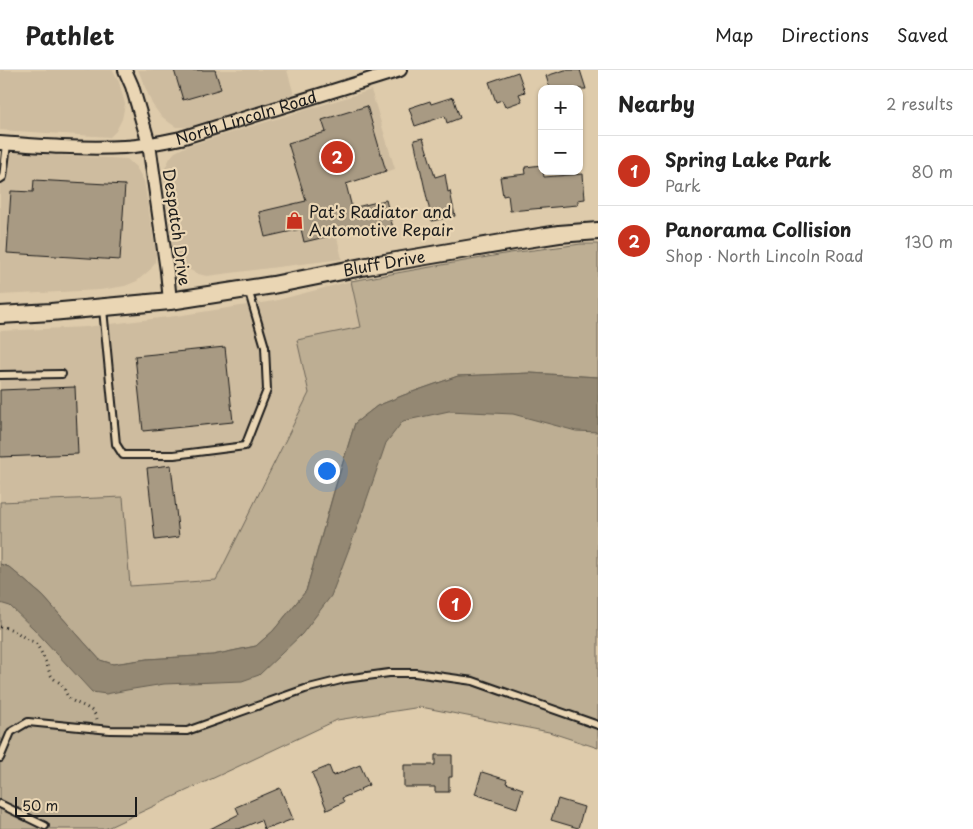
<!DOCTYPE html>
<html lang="en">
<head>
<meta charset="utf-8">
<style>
  body { margin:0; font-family:"Playpen Sans",sans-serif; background:#f6f6f6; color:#222 }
  .controls { position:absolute; right:15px; top:15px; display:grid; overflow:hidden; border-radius:10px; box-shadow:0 1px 4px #0004 }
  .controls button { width:45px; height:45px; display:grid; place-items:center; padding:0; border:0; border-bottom:1px solid #e0e0e0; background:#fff; color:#222; font:25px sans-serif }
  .scale { position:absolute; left:15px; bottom:12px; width:122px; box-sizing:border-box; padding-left:5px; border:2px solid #1c1c1c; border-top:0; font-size:14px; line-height:18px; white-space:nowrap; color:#1c1c1c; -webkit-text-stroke:4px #ead6b4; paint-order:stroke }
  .you { position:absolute; left:326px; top:400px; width:18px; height:18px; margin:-12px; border:4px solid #fff; border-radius:50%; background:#1a73e8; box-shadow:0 0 0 8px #1a73e833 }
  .badge { display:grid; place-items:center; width:32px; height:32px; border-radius:50%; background:#c8321e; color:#fff; font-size:16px; font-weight:700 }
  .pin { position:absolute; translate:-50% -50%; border:2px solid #fff; box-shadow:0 1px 5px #0006 }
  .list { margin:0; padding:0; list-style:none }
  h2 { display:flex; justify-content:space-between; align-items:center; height:65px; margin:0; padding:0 20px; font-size:21px }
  h2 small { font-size:16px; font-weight:400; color:#767676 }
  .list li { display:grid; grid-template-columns:32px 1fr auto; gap:15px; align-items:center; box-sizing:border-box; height:70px; padding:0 20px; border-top:1px solid #e0e0e0 }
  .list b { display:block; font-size:19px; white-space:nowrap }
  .list p { margin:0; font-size:16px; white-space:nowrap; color:#767676 }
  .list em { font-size:16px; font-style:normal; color:#767676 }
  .map { position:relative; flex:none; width:598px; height:759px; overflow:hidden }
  header { display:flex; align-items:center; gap:30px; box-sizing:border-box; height:70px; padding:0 25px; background:#fff; border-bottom:1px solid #e0e0e0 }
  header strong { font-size:24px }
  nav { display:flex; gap:28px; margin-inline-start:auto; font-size:18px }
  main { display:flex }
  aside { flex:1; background:#fff }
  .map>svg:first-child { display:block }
  .built { fill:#cebc9f }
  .green { fill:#bdae93; stroke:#6c6558 }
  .water { fill:#948873; stroke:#645d50 }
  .building { fill:#a89a83; stroke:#1c1c1c }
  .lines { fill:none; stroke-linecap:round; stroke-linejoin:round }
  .service-casing { stroke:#1c1c1c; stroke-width:10 }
  .minor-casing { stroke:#1c1c1c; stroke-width:16 }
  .tertiary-casing { stroke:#1c1c1c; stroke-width:20 }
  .path { stroke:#1c1c1c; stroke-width:3; stroke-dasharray:1 4; stroke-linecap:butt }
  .service { stroke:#ead6b4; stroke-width:6 }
  .minor { stroke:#ead6b4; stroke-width:12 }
  .tertiary { stroke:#ead6b4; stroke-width:16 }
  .labels { text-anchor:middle; stroke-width:4.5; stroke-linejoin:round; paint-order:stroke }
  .street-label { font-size:16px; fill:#1c1c1c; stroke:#ead6b4 }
  .poi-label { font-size:16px; fill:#1c1c1c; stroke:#ead6b4; text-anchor:start }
</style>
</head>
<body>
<header>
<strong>Pathlet</strong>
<nav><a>Map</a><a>Directions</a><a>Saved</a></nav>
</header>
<main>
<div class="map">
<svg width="598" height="759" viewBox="0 0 598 759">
  <rect width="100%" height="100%" fill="#decbab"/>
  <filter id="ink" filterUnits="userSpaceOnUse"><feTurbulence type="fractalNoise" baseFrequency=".02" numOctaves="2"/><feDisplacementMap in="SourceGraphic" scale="10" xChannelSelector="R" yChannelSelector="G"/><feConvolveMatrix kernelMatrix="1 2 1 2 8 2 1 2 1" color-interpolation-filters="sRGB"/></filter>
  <g filter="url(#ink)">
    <!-- built -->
    <g class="built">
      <polygon points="0,0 113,0 119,12 125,34 122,49 116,61 110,67 0,60"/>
      <polygon points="138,0 287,0 294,25 188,57 176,57 170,53 160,45 152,34"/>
      <polygon points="371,20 395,99 326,120 342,189 207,206 198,204 188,199 179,191 175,183 172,174 164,105 165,98 170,88 175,82 187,76"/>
      <polygon points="0,82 127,89 136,97 144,111 156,183 155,192 151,199 137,211 125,216 100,220 0,225"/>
      <polygon points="351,211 361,257 297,270 309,323 217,510 130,516 123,427 0,432 0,261 86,257 176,246 274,231"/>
    </g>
    <!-- green -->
    <g class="green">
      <polygon points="581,174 598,174 598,307 530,303 458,306 404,325 377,336 355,353 334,421 306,521 273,561 256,576 213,585 147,589 113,594 100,590 43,526 9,497 0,494 0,432 123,427 130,516 216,510 309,323 297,270 361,257 351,211 510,183"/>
      <polygon points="454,318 598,324 598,678 549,662 421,637 337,650 105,759 0,759 0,513 73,587 139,610 247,597 308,543 385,348"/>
    </g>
    <!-- water -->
    <polygon class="water" points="530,303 598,307 598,362 576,361 513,344 449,341 403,351 386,373 358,455 331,526 302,564 259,605 242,611 164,614 127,620 106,624 92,622 34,559 10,536 0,533 0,494 9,497 43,526 100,590 113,594 147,589 213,585 256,576 273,561 306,521 334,422 355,353 377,336 404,325 458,306"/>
    <!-- building -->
    <g class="building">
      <polygon points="174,0 215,0 221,19 183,30"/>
      <polygon points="565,0 580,0 586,19 550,19 546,6"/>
      <polygon points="518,2 525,22 519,24 522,31 505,37 502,30 496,32 489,12"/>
      <polygon points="453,27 460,48 447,53 445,46 415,56 409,38 430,31 431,34"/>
      <polygon points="367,36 386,101 346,114 352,138 386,130 393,158 373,163 371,156 304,172 301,159 265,167 259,142 306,131 288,73 326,62 322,50"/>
      <polygon points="423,68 435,107 445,104 448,122 450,121 455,146 432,151 414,70"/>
      <polygon points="542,95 542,101 543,101 544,107 583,104 585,129 578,130 578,135 510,141 508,125 503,126 500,107 526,104 525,97"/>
      <polygon points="34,110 125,115 120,190 7,183 11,121 33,122"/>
      <polygon points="225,277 233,352 143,361 135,286"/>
      <polygon points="75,317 78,384 0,387 0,320"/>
      <polygon points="171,395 179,467 155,470 147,398"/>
      <polygon points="435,685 452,685 452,707 449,707 449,722 435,722 435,717 404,717 404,695 435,695"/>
      <polygon points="360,695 369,715 360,719 361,720 342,728 344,732 327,740 312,703 329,696 333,706"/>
      <polygon points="482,702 507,710 506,713 523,719 517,738 475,724"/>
      <polygon points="280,718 293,749 272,757 272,756 264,759 261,750 239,759 210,759 239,744 236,737"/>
      <polygon points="558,729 584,737 578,758 551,750"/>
    </g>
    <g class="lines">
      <defs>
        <g id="service">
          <polyline points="0,109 3,107 7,74"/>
          <polyline points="103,239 116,374 123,385 174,385 245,376 267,320 265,277 248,219"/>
          <polyline points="0,305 62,304"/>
          <polyline points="0,688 11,662 28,652 110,660 187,661 305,619 345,609 389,603 415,603 473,611 598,655"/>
          <polyline points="0,734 45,756"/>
        </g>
        <g id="minor">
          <polyline points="125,0 132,16 149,74 167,201 170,231"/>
          <path id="s1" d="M 0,73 C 41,76 82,79 124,77 C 143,76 162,72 181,68 L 400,0"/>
        </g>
        <g id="tertiary">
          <path id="s2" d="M 0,245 L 51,242 L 170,231 L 273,215 L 367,196 L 514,171 L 559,164 L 598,161"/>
        </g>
      </defs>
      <!-- service casing -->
      <use href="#service" class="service-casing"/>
      <!-- minor casing -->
      <use href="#minor" class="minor-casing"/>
      <!-- tertiary casing -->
      <use href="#tertiary" class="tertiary-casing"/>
      <!-- path -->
      <path class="path" d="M 0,557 C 14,558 17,563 28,570 C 32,572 31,570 35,573 C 38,576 41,582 43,586 C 47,593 48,602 53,608 C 56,611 60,612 62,615 C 65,619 66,625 70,629 C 79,636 93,636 97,649"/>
      <!-- service -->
      <use href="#service" class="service"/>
      <!-- minor -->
      <use href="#minor" class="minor"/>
      <!-- tertiary -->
      <use href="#tertiary" class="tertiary"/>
    </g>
  </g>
  <!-- icons -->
  <defs>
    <symbol id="shop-bare" viewBox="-9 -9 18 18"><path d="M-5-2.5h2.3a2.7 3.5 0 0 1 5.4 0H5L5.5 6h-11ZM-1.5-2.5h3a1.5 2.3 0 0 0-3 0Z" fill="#c8321e" stroke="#ead6b4" stroke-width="2.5" paint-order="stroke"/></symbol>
  </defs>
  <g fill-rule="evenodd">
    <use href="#shop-bare" x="282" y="138" width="25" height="25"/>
  </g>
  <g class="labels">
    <!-- street labels -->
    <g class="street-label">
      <text dy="6" stroke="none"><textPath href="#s1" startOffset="250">North Lincoln Road</textPath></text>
      <text transform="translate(177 157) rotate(82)" y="6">Despatch Drive</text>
      <text dy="6" stroke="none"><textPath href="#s2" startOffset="388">Bluff Drive</textPath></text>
    </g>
    <!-- poi labels -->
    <g class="poi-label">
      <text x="309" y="148">Pat's Radiator and<tspan x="309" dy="18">Automotive Repair</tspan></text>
    </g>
  </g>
</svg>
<div class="controls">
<button>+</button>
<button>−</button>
</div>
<div class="scale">50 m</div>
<div class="you"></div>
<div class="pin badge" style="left:455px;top:534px">1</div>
<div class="pin badge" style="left:337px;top:87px">2</div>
</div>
<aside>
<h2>Nearby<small>2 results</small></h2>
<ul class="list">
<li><span class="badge">1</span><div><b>Spring Lake Park</b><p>Park</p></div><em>80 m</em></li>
<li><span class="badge">2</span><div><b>Panorama Collision</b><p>Shop · North Lincoln Road</p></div><em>130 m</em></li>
</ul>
</aside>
</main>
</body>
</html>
